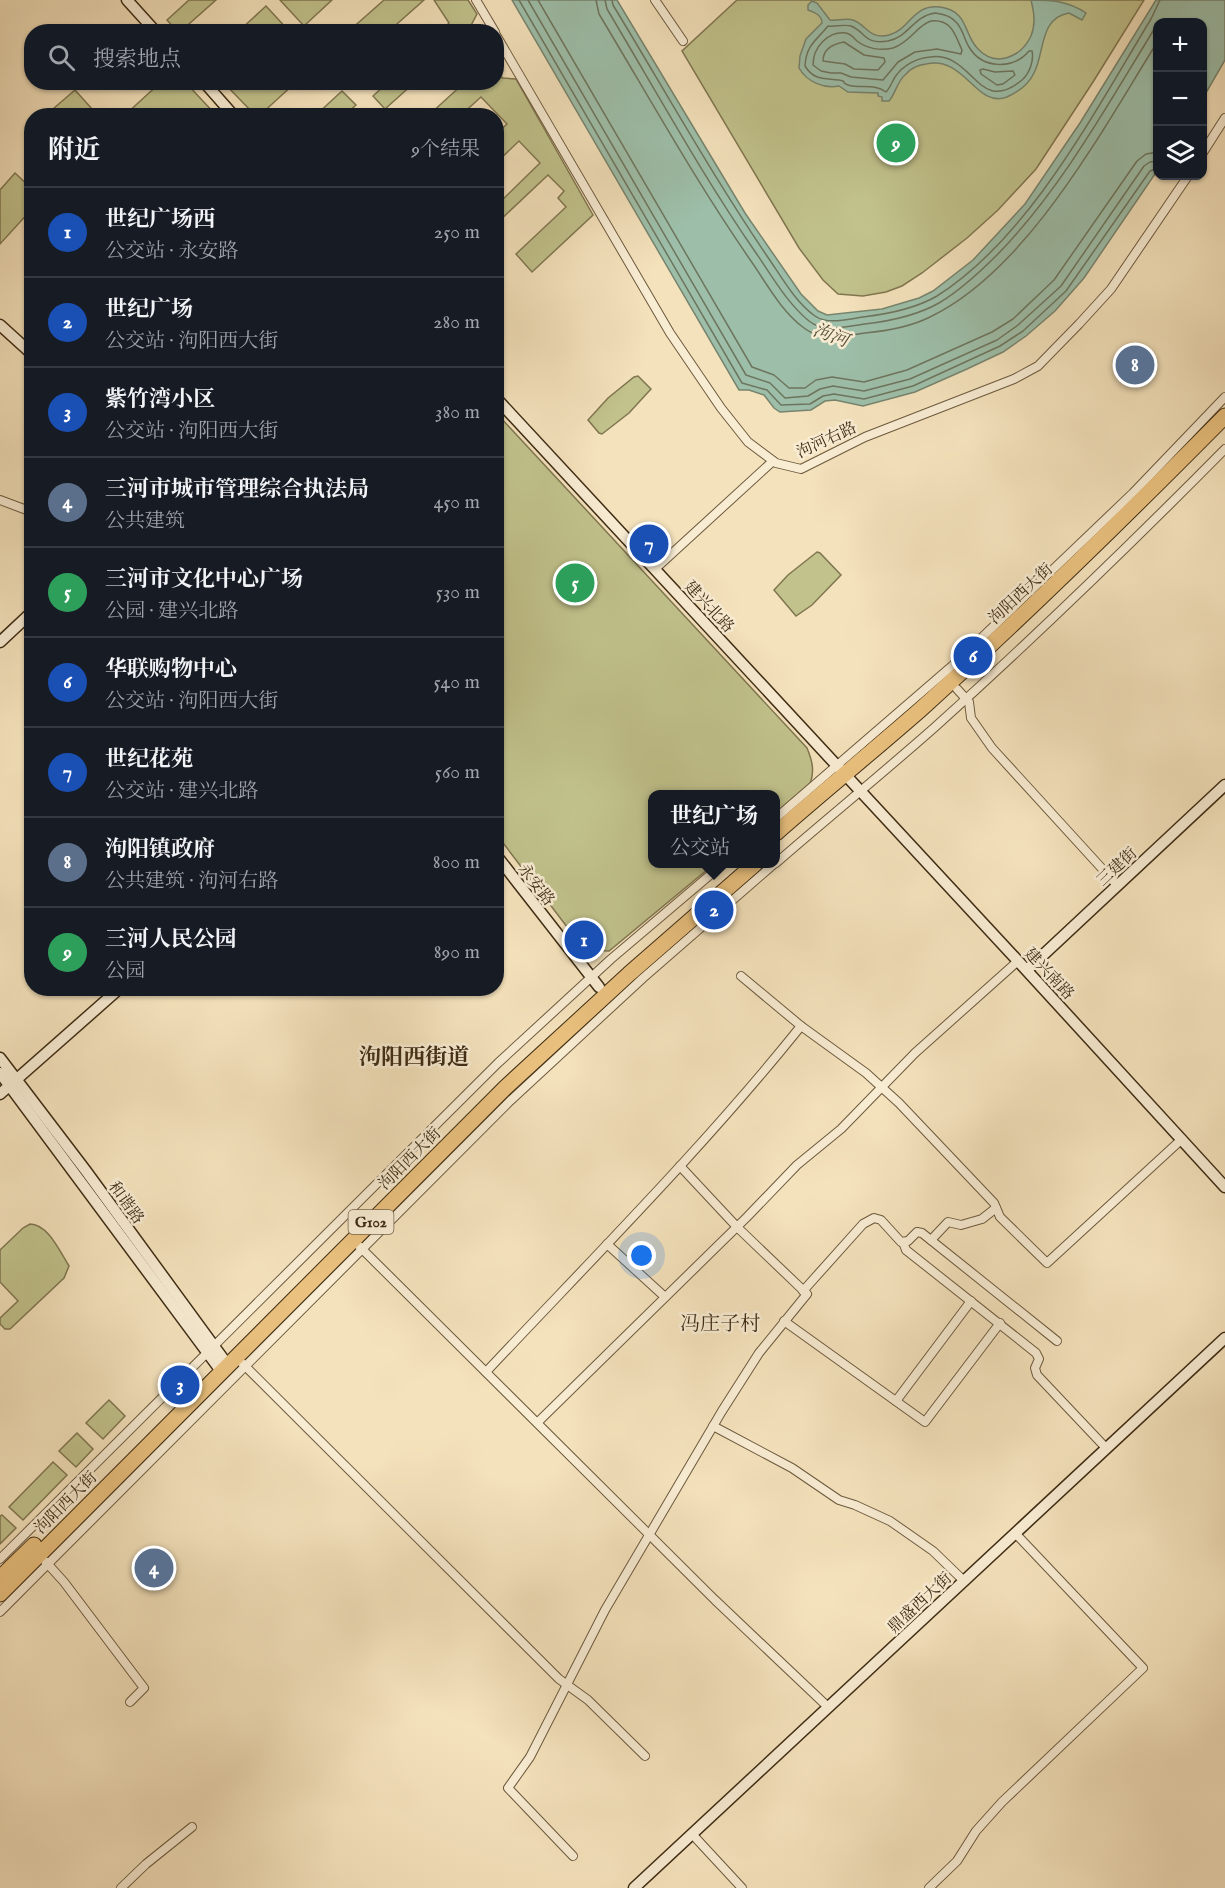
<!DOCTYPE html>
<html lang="zh">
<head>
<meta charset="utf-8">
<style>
  body { margin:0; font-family:"IM FELL English","Noto Serif SC",serif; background:#242831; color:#f1f3f6 }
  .controls { position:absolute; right:18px; top:18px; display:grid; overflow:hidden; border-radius:12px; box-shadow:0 2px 4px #0004 }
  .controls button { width:54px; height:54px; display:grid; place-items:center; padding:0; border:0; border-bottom:2px solid #363941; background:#171b24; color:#f1f3f6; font:30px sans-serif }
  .you { position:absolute; left:642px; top:1256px; width:21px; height:21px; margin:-15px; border:4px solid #fff; border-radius:50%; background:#1a73e8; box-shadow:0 0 0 9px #1a73e833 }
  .badge { display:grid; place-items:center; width:39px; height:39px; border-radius:50%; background:#b45309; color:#fff; font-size:20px; font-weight:700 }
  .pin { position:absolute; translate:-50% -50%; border:3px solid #fff; box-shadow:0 2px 6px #0006 }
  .popup { position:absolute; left:648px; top:790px; width:132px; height:78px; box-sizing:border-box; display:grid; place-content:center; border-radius:12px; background:#171b24; filter:drop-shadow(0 2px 4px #0005); font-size:20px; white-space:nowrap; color:#9ea1a6 }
  .popup b { font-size:22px; color:#f1f3f6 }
  .popup::after { content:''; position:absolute; left:50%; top:100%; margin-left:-12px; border:12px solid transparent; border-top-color:#171b24 }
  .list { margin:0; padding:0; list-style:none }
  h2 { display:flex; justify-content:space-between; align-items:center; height:78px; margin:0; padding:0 24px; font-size:26px }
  h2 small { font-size:20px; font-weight:400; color:#9ea1a6 }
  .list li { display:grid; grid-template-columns:39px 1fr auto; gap:18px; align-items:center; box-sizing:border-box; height:90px; padding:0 24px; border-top:2px solid #363941 }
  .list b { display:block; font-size:22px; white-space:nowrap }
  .list p { margin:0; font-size:20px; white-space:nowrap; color:#9ea1a6 }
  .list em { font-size:20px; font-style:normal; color:#9ea1a6 }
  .icon { flex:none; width:33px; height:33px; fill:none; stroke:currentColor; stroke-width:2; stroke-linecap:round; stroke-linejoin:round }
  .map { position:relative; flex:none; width:1225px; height:1888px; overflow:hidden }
  .search { position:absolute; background:#171b24; box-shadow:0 2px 4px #0004; left:24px; top:24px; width:480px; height:66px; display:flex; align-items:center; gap:15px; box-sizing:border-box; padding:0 21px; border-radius:24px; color:#9ea1a6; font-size:22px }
  .panel { position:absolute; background:#171b24; box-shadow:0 2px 4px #0004; left:24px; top:108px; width:480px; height:888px; border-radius:24px }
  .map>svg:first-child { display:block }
  .green { fill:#c1c28c; stroke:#807650; stroke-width:1.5 }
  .water { fill:#9dbfaa; stroke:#77846e; stroke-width:1.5 }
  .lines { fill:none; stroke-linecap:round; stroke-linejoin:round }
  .shore { stroke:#6e755e; stroke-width:1.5 }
  .street-casing { stroke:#6c593d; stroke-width:10 }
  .secondary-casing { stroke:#3e2b13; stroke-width:13 }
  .highway-casing { stroke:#3e2b13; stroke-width:17 }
  .street { stroke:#f8ecd3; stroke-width:8 }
  .secondary { stroke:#f8ecd3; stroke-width:10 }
  .highway { stroke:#eac17e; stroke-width:15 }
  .labels { text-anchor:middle; stroke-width:5; stroke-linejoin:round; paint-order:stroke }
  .shield { fill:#f8ecd3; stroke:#76654d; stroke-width:1.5 }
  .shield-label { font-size:15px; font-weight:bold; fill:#3e2b13 }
  .street-label { font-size:16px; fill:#3e2b13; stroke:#f8ecd3 }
  .water-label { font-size:18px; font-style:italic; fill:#565039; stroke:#f8ecd3 }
  .quarter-label { font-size:20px; fill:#3e2b13; stroke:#f8ecd3 }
  .district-label { font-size:22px; font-weight:bold; fill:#3e2b13; stroke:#f8ecd3 }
</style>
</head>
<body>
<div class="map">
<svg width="1225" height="1888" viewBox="0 0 1225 1888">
  <rect width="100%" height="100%" fill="#f4e2bc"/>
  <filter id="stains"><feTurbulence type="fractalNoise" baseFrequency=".00333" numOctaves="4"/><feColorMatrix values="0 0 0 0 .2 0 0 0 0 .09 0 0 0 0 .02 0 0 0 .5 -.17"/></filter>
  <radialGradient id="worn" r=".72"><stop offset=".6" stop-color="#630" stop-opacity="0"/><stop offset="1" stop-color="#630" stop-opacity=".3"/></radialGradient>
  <!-- green -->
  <g class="green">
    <polygon points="189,0 216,0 181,31 177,31 167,20"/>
    <polygon points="280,0 332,0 304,26"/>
    <polygon points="384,0 424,0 389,31 349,31"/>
    <polygon points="434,0 468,0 477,14 468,31 441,31 449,23"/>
    <polygon points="737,0 1144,0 1093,82 1036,169 998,210 967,238 922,273 902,286 886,292 863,296 838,294 823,280 799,248 682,51"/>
    <polygon points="266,6 289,31 239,31"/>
    <polygon points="497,75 503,78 516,79 593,215 532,272 516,254 566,207 558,198 564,191 548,175 497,223 497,205 540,163 519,141 497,162 497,133 507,124 481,97 461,115 429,115 464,83 496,82"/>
    <polygon points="161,82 186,83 216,115 125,115"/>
    <polygon points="224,83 295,83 259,116 255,115"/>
    <polygon points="387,83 414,83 385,109 373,96"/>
    <polygon points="75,90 92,109 85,115 46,115"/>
    <polygon points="342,91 356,105 345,115 316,115"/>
    <polygon points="15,173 31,188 31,210 0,244 0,190"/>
    <polygon points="638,376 651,389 629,413 602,434 599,433 588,420 608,398 634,377"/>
    <path d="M 497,417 L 500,417 L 807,748 C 812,760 815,771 810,784 L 776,813 L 776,794 L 652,794 L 652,864 L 714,864 L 609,951 C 595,951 588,949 577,940 L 497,835 Z"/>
    <polygon points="817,552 820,553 841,575 812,605 796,616 774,590 788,575"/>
    <path d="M 30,1224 C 48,1224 60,1252 69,1266 L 64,1278 L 10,1329 L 5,1329 L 0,1324 L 0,1318 L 18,1301 L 0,1282 L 0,1250 L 23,1228 Z"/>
    <polygon points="109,1400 125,1416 103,1439 86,1423"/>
    <polygon points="77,1433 93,1449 76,1467 59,1451"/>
    <polygon points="53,1462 67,1475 23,1520 9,1507"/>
    <polygon points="2,1515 16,1528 0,1544 0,1516"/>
  </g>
  <!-- water -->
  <g class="water">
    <polygon points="512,0 617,0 745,213 801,294 818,311 827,315 882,309 919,298 933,291 973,260 1025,204 1080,123 1156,0 1225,0 1225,60 1203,98 1202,22 1158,22 1157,171 1084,278 1055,311 1026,336 1003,352 967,369 915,392 863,406 835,400 825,401 811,410 780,412 774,408 764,395 749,390 739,390"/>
    <path d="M 1031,0 C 1052,0 1068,1 1086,13 L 1082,20 L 1069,13 C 1039,18 1045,52 1034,73 C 1029,84 1018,92 1007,97 C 976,109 965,55 926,64 C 919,65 911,68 906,74 C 897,81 896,93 889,101 L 882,101 L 882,97 L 878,96 L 878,93 L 848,92 L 839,86 C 824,89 807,82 799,68 L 800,56 L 806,39 L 822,23 C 822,15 814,12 808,10 L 808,5 L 812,1 L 817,3 L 830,20 C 837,21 845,18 853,20 C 867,25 869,40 889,35 C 911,29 912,4 940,7 C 969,11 963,34 978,49 C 996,68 1021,57 1031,36 C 1036,24 1034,12 1031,0 Z"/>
  </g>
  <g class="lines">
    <!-- shore -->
    <g class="shore">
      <polyline points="519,0 742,383 767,390 781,405 810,404 823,396 834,394 864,399 913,386 1000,346 1023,331 1066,291 1150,171 1158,168"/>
      <polyline points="528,0 746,375 770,383 785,398 808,396 820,389 833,386 864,391 910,379 997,340 1018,325 1061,286 1144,166 1150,162 1158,161"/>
      <polyline points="538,0 752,367 774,375 789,388 805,388 816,380 832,377 864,382 907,370 992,332 1013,319 1054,280 1137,161 1146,154 1158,152"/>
      <path d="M 596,0 L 599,14 C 649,97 696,182 751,261 C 767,284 781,311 804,328 C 822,342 844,336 865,333 C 887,331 910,327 930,317 C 1028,270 1102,130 1158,41"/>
      <path d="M 605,0 L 607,9 C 656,91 702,175 756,253 C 772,276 787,303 809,321 C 825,334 847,326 865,324 C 891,321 916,316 939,303 C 961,290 980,272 998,254 C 1063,187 1109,102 1158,23"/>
      <path d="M 612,0 L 613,5 C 664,89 712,175 767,256 C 781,276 795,302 815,316 C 828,325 848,319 863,317 C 888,314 915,309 937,296 C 1029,238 1095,111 1151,19 L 1160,0"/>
      <path d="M 935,13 C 943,14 951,16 956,22 C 963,29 964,39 969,47 C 982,69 1013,70 1029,51 L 1032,51 C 1034,60 1030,73 1022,80 C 977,117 974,51 930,57 C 917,58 903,65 895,77 C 892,82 890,88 886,92 C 874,83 861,89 848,85 C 839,82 849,82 839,80 C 825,78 814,81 805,66 C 806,45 816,41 828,26 C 835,27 844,24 851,26 C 866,32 864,45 888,41 C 909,37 913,16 935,13 Z"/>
      <path d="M 931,21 C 952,19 955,35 962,50 L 961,54 L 937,49 L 915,52 L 898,62 L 883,80 L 851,77 L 841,73 L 831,73 L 821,71 L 813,65 C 813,47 828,31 846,33 C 851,34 854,38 857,41 C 867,49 881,51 893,48 C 911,42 917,25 931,21 Z"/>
      <path d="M 844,42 L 864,55 L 884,58 L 885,62 L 878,70 L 854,69 L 845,64 L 823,61 C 823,49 833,44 844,42 Z"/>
      <polygon points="983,69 995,72 1013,71 1015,75 1003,84 997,85 981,74 980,70"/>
    </g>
    <defs>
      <g id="street">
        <polyline points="476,0 495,32"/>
        <polyline points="655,0 683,41"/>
        <polyline points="496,35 670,333 721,408 748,442 776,463 801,469 865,437 1014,379 1038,366 1079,324 1111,289 1188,176"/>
        <polyline points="1202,154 1225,118"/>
        <polyline points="0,500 32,512"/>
        <polyline points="655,569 773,461"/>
        <polyline points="957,689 969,702 971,718 992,748 1117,885"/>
        <polyline points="776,818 952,666 1133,493 1225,397"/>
        <path d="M 776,863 C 829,817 883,773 935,727 C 1035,637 1131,544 1225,449"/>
        <polyline points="741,976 801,1026 866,1073 899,1103 994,1203 1000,1217 1047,1263 1182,1139"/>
        <polyline points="931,1240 948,1222 961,1225 982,1219 996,1208"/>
        <polyline points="903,1242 906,1250 1036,1353 1039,1359 1035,1368 1037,1375 1106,1448"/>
        <polyline points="607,1244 665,1297"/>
        <polyline points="359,1246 715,1600 828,1707"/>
        <polyline points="803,1291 863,1224 874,1218 881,1220 901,1242 908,1241 917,1232 922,1233 1057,1341"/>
        <polyline points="784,1321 925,1422 1000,1323"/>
        <polyline points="242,1363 559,1679 588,1700 645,1756"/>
        <path d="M 486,1372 C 593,1258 704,1147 801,1026"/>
        <polyline points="896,1401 971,1301"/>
        <polyline points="538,1422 747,1217 797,1165 841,1129 915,1053 1018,961"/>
        <polyline points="713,1426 792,1468 839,1500 855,1505 890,1521 933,1551 963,1580"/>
        <polyline points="0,1559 498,1063 611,959 723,864"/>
        <polyline points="45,1561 64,1582 144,1688 130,1702"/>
        <polyline points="0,1612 510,1101 643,978 774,864"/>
        <polyline points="692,1834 742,1888"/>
        <polyline points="573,1856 508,1788 530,1757 605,1610 722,1411 759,1353 807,1294 737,1227 680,1166"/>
        <polyline points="121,1888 146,1864 192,1827"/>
        <polyline points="929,1888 957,1861 976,1831 1002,1802 1143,1668 1015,1533"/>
      </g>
      <g id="secondary">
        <polyline points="127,0 156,32"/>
        <polyline points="204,82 234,116"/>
        <polyline points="0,325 32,354"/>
        <polyline points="496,398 1018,961 1225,1187"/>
        <polyline points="0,642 32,612"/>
        <polyline points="496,855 599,987"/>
        <polyline points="1027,970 1225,785"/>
        <polyline points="0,1058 86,1171 227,1364"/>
        <polyline points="0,1073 221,1371"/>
        <polyline points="0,1094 120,988"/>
        <polyline points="634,1888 1225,1338"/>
      </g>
      <g id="highway">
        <path d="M 776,833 C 824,791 873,751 921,709 C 1025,615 1126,516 1225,416"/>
        <polyline points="0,1578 34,1545"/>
        <polyline points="0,1594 506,1087 629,974 755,864"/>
      </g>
    </defs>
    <!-- street casing -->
    <use href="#street" class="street-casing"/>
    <!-- secondary casing -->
    <use href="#secondary" class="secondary-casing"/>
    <!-- highway casing -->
    <use href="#highway" class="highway-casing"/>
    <!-- street -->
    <use href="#street" class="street"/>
    <!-- secondary -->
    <use href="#secondary" class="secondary"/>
    <!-- highway -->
    <use href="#highway" class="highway"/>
  </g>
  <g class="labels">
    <!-- shield labels -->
    <rect class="shield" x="348.5" y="1210" width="45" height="24" rx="4.5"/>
    <g class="shield-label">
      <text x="371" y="1227">G102</text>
    </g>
    <!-- street labels -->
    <g class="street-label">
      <text transform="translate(826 439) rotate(-25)" y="6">泃河右路</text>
      <text transform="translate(1020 593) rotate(-43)" y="6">泃阳西大街</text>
      <text transform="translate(710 606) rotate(47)" y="6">建兴北路</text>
      <text transform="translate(1116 866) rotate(-43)" y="6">三建街</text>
      <text transform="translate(537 884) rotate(52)" y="6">永安路</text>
      <text transform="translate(1050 973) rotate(47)" y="6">建兴南路</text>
      <text transform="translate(409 1158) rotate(-45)" y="6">泃阳西大街</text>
      <text transform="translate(127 1202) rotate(54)" y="6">和谐路</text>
      <text transform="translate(65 1502) rotate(-45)" y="6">泃阳西大街</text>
      <text transform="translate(919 1602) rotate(-43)" y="6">鼎盛西大街</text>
    </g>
    <!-- water labels -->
    <g class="water-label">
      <text transform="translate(831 335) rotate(20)" y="6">泃河</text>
    </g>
    <!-- quarter labels -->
    <g class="quarter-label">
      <text x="720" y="1330">冯庄子村</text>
    </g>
    <!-- district labels -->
    <g class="district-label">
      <text x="414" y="1064">泃阳西街道</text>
    </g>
  </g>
  <rect width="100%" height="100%" filter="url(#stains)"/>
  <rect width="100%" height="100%" fill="url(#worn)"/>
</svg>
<div class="controls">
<button>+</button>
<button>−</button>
<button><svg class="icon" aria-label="layers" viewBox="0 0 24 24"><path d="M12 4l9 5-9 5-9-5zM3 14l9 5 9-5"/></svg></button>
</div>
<div class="you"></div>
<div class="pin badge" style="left:584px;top:940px;background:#1a4fb4">1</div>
<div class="pin badge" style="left:714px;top:910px;background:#1a4fb4">2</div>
<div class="popup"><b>世纪广场</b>公交站</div>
<div class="pin badge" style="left:180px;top:1385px;background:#1a4fb4">3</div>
<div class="pin badge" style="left:154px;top:1568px;background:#5c6f8a">4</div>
<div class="pin badge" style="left:575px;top:583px;background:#2e9e5b">5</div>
<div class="pin badge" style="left:973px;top:656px;background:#1a4fb4">6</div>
<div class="pin badge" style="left:649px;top:544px;background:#1a4fb4">7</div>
<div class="pin badge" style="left:1135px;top:365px;background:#5c6f8a">8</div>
<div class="pin badge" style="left:896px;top:143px;background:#2e9e5b">9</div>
<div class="search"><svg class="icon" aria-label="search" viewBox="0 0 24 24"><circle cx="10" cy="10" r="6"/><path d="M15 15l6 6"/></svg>搜索地点</div>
<section class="panel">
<h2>附近<small>9个结果</small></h2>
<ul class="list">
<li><span class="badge" style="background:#1a4fb4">1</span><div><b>世纪广场西</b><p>公交站 · 永安路</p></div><em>250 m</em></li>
<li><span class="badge" style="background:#1a4fb4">2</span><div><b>世纪广场</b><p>公交站 · 泃阳西大街</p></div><em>280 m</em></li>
<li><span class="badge" style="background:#1a4fb4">3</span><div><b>紫竹湾小区</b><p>公交站 · 泃阳西大街</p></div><em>380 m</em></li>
<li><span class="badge" style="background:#5c6f8a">4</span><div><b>三河市城市管理综合执法局</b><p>公共建筑</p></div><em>450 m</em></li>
<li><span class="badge" style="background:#2e9e5b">5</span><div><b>三河市文化中心广场</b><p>公园 · 建兴北路</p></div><em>530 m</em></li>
<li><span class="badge" style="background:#1a4fb4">6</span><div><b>华联购物中心</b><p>公交站 · 泃阳西大街</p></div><em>540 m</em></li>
<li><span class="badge" style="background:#1a4fb4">7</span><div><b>世纪花苑</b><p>公交站 · 建兴北路</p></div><em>560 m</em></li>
<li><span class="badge" style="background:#5c6f8a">8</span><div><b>泃阳镇政府</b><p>公共建筑 · 泃河右路</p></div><em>800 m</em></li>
<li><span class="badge" style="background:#2e9e5b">9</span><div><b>三河人民公园</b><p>公园</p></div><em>890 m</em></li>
</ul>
</section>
</div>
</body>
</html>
